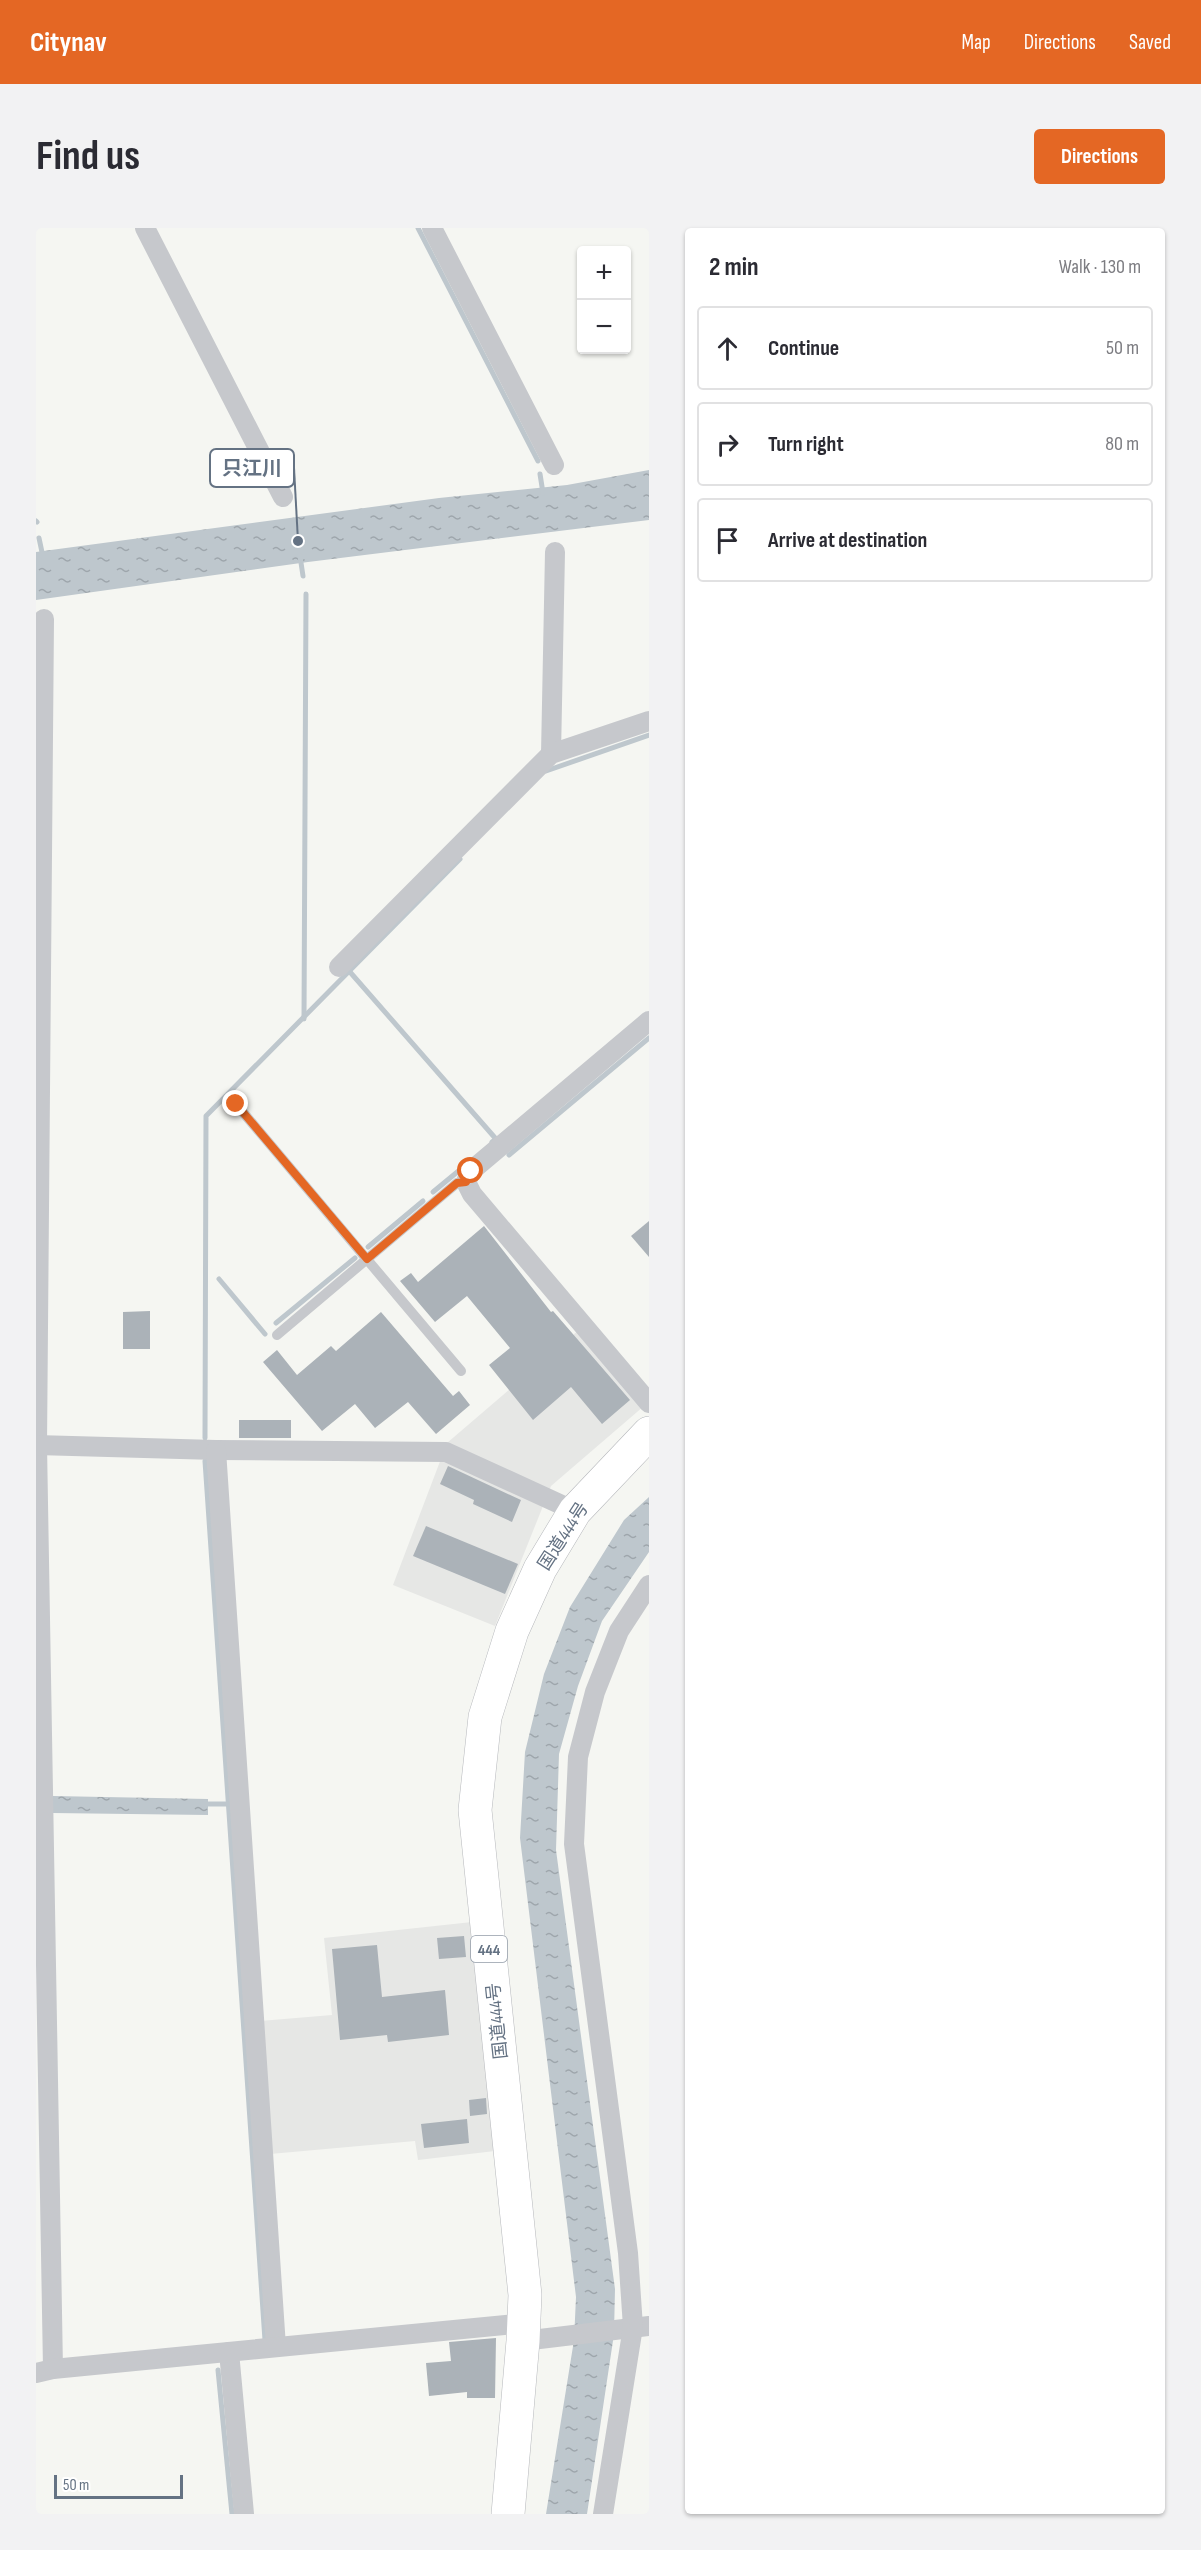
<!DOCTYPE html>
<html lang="en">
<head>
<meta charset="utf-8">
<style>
  body { margin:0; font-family:"Sofia Sans Condensed","Noto Sans JP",sans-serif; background:#f2f2f3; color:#2b2b33 }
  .controls { position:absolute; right:18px; top:18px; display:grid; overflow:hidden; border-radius:6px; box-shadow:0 2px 4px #0004 }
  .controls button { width:54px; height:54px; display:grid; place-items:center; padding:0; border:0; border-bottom:2px solid #e1e1e2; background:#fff; color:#2b2b33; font:30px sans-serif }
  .scale { position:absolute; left:18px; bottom:15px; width:129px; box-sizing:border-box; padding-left:6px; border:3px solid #647283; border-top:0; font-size:16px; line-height:21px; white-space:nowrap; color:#647283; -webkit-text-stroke:4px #fff; paint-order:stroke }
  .stop { position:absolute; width:18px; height:18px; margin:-14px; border:4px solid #e46724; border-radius:50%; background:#fff }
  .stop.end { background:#e46724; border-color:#fff; box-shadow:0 2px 6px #0008 }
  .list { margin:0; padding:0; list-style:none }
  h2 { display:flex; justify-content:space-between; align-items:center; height:78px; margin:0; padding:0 24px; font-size:26px }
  h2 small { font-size:20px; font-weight:400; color:#7c7c81 }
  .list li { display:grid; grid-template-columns:39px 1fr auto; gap:18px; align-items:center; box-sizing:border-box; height:84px; margin:0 12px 12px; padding:0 12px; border:2px solid #e1e1e2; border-radius:6px }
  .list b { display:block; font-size:22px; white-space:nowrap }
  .list em { font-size:20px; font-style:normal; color:#7c7c81 }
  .icon { flex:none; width:33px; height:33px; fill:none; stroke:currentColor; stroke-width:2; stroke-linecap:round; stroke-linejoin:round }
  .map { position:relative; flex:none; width:613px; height:2286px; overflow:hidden; border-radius:6px }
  header { display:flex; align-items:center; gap:36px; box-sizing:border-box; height:84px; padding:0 30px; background:#e46724; color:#fff }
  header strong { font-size:28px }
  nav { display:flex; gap:33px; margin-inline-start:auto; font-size:21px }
  .intro { display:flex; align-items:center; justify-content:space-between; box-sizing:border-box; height:144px; padding:0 36px }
  h1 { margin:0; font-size:42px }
  .button { padding:15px 27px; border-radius:6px; background:#e46724; color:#fff; font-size:21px; font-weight:700 }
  main { display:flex; gap:36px; padding:0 36px }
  aside { flex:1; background:#fff; border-radius:6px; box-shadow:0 2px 4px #0004 }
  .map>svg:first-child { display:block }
  .built { fill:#e6e7e5 }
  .water { fill:url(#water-ripples) }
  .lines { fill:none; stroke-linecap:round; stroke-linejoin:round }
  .stream { stroke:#bec7cd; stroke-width:5 }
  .building { fill:#abb2b8 }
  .highway-casing { stroke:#b6b8bc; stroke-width:34 }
  .lane { stroke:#c6c8cc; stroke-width:10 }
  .street { stroke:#c6c8cc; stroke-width:20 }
  .highway { stroke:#fff; stroke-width:33 }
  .route { stroke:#e46724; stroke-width:8 }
  .labels { text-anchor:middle; stroke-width:6; stroke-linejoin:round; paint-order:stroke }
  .shield { fill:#fff; stroke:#929ca8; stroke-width:1.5 }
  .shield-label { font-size:16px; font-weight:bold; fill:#647283 }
  .street-label { font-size:18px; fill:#647283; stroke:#fff }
  .leader { fill:none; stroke:#647283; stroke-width:2 }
  .callout-dot { fill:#647283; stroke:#fff; stroke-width:2 }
  .callout { fill:#fff; stroke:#647283; stroke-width:2 }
  .callout-label { font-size:20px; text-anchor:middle; font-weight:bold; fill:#647283 }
</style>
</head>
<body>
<header>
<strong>Citynav</strong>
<nav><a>Map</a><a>Directions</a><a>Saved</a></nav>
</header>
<div class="intro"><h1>Find us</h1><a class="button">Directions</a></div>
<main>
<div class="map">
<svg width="613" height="2286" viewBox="0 0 613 2286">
  <defs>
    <pattern id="water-ripples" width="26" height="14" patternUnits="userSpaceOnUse" patternTransform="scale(1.5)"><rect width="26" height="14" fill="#bec7cd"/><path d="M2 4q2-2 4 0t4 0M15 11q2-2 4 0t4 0" fill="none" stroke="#9ea6ac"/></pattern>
  </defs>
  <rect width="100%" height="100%" fill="#f5f6f2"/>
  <!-- built -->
  <g class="built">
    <polygon points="544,1101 608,1178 515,1258 459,1398 357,1357 411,1215"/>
    <polygon points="436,1694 459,1923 382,1932 379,1913 234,1926 224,1793 296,1787 288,1710"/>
  </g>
  <!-- water -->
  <g class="water">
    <polygon points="613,242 613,292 272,334 0,372 0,324 403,270 531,257"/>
    <polygon points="613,1269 613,1324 566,1393 542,1458 523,1526 520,1622 579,2061 578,2106 551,2286 510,2286 538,2112 540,2069 484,1610 489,1524 508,1446 534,1379 588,1292"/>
    <polygon points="17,1568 172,1571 172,1587 16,1585"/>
  </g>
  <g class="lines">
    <!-- stream -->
    <g class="stream">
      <polyline points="382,0 502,233"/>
      <polyline points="504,246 507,265"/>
      <polyline points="0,293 1,294"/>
      <polyline points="3,310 7,329"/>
      <polyline points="264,328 267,348"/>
      <polyline points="510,543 613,507"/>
      <polyline points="314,744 460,911 456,914"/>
      <polyline points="268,791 270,366"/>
      <polyline points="473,927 613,810"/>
      <polyline points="397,964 431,936"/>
      <polyline points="332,1019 387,973"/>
      <polyline points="183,1051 229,1106"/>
      <polyline points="240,1095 319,1030"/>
      <polyline points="169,1210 170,888 424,631"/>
      <polyline points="169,1233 229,2112"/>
      <polyline points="167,1576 192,1576"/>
      <polyline points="182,2142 196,2286"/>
    </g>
  </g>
  <!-- building -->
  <g class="building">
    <polygon points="613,993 613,1029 595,1008"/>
    <polygon points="448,998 515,1084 517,1083 594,1172 566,1196 535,1159 497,1192 453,1137 474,1120 431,1068 399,1094 364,1053 375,1045 382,1054"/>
    <polygon points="114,1083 114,1121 87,1121 87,1084"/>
    <polygon points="345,1084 417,1168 423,1163 434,1177 400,1206 372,1174 339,1200 319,1176 286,1203 227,1134 241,1122 261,1147 295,1118 300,1123"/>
    <rect x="203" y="1192" width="52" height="18"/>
    <polygon points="412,1238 485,1272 476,1294 437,1276 438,1272 404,1256"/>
    <polygon points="390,1298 482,1336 469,1366 377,1328"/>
    <polygon points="428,1708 430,1729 403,1731 401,1710"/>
    <polygon points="341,1717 346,1769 409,1762 413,1807 352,1814 351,1807 304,1812 296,1721"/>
    <polygon points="450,1870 451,1886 434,1888 433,1872"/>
    <polygon points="431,1891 433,1915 388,1920 385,1896"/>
    <polygon points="460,2110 459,2170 431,2170 431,2164 393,2168 390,2135 415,2133 413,2114"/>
  </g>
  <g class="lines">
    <defs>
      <polyline id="highway" points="472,2286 487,2113 489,2067 439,1582 449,1489 476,1403 504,1341 539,1283 613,1205"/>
    </defs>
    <!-- highway casing -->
    <use href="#highway" class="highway-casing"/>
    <!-- lane -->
    <g class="lane">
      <polyline points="200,876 425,1143"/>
      <polyline points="241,1107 421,955 430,954"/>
    </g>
    <!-- street -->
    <g class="street">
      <polyline points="109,0 247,269"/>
      <polyline points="396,0 518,237"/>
      <polyline points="8,391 1,1217 17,2141"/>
      <polyline points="515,526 519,324"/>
      <polyline points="303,739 515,526 613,493"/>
      <polyline points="613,793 435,943 430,954 436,966 613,1175"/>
      <polyline points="0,1217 180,1222 410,1224 539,1283"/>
      <polyline points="180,1222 240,2119"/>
      <polyline points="487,2113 613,2098"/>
      <polyline points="193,2124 208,2286"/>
      <polyline points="0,2145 17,2141 489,2095"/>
      <polyline points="567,2286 597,2099 592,2025 538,1616 542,1529 559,1464 583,1403 613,1357"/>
    </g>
    <!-- highway -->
    <use href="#highway" class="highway"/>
  </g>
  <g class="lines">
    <!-- route -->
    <polyline class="route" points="200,876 331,1031 421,955 430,954 435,943"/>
  </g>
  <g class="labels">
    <!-- shield labels -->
    <rect class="shield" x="435" y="1708" width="36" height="26" rx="4.5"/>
    <g class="shield-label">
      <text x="453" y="1727">444</text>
    </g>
    <!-- street labels -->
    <g class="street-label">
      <text transform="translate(527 1308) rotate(-57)" y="6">国道444号</text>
      <text transform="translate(461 1793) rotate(-96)" y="6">国道444号</text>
    </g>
  </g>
  <!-- callouts -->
  <path class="leader" d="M262 313L258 240"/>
  <circle class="callout-dot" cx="262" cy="313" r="6"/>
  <rect class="callout" x="174" y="221" width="84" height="38" rx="6"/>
  <g class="callout-label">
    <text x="216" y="247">只江川</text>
  </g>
</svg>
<div class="controls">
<button>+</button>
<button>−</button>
</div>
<div class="scale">50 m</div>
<div class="stop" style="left:435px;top:943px"></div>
<div class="stop end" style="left:200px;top:876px"></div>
</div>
<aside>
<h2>2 min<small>Walk · 130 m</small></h2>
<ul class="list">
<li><svg class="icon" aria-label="ahead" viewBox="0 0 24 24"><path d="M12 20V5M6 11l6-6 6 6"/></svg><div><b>Continue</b></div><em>50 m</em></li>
<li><svg class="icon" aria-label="right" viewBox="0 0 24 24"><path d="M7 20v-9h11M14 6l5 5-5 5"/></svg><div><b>Turn right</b></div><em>80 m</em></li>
<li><svg class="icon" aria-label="arrive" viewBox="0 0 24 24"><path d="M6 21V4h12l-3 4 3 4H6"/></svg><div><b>Arrive at destination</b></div></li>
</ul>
</aside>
</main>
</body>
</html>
